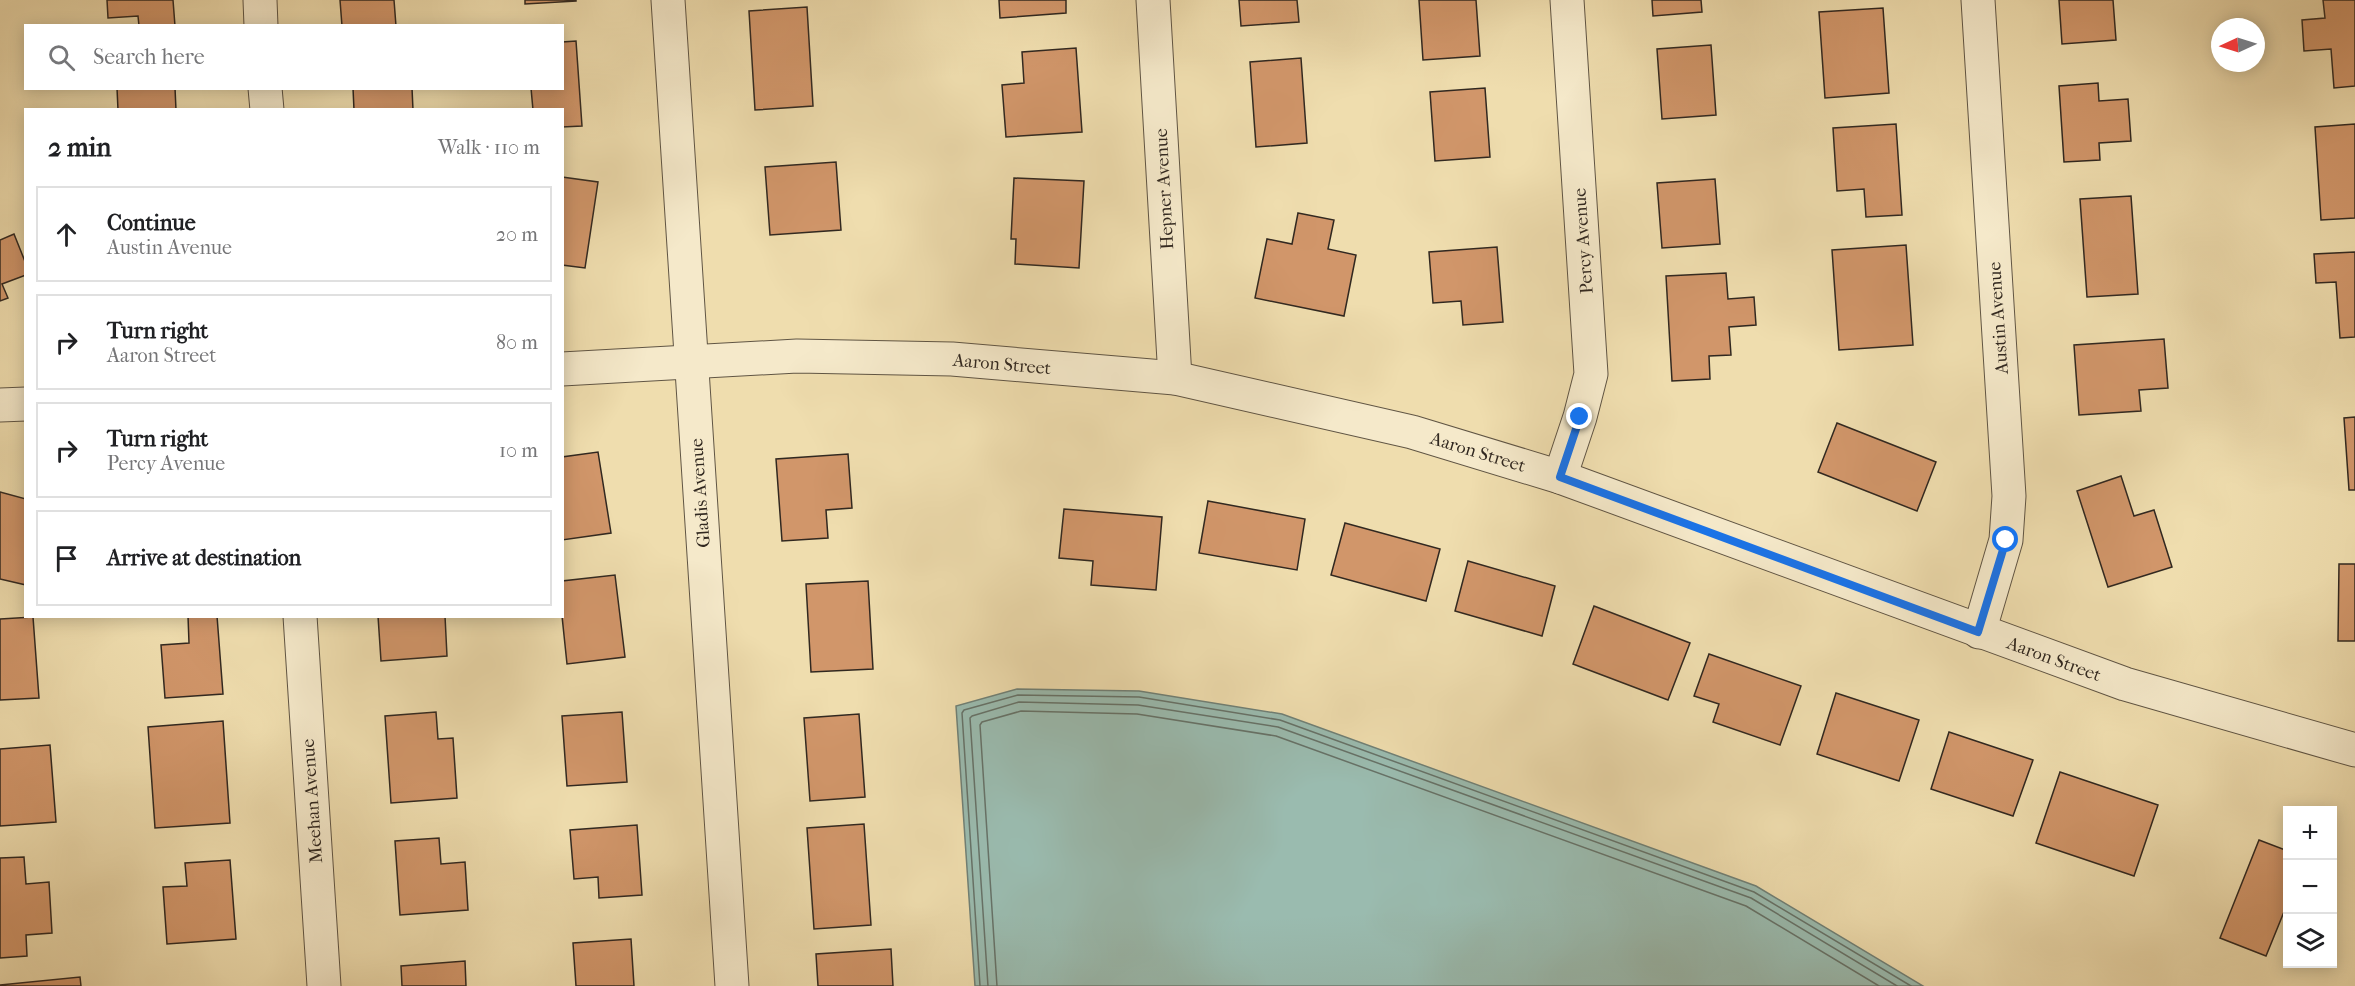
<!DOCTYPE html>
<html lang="en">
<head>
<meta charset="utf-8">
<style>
  body { margin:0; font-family:"IM FELL French Canon",serif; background:#f6f6f6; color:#202124 }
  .controls { position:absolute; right:18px; bottom:18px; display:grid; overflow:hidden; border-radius:0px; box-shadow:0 3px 15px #0003 }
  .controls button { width:54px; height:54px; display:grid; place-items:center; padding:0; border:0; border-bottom:2px solid #e0e0e0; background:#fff; color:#202124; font:30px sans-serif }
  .compass { position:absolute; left:2211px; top:18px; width:54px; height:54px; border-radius:50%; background:#fff; box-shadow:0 3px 15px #0003; rotate:266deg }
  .stop { position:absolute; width:18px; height:18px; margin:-14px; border:4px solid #1a73e8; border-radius:50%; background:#fff }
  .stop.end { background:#1a73e8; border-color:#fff; box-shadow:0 2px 6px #0008 }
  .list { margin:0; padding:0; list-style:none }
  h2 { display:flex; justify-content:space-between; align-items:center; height:78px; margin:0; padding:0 24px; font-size:26px }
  h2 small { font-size:20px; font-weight:400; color:#757577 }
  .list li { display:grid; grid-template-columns:39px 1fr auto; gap:18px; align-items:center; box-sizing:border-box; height:96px; margin:0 12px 12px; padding:0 12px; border:2px solid #e0e0e0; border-radius:0px }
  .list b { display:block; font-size:22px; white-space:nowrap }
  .list p { margin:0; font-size:20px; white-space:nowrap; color:#757577 }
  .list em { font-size:20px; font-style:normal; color:#757577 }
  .icon { flex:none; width:33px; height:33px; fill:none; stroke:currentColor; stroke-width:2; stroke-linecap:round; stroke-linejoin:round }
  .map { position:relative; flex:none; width:2355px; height:986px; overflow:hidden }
  .search { position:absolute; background:#fff; box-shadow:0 3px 15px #0003; left:24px; top:24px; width:540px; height:66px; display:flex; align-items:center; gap:15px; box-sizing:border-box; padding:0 21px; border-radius:0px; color:#757577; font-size:22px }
  .panel { position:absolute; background:#fff; box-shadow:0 3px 15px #0003; left:24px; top:108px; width:540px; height:510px; border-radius:0px }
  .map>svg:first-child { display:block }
  .water { fill:#9abbaf; stroke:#708076; stroke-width:1.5 }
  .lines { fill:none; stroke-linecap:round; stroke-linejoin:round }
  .shore { stroke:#667268; stroke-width:1.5 }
  .building { fill:#d1966a; stroke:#312820; stroke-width:1.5 }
  .street-casing { stroke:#605544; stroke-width:35 }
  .street { stroke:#f5e9ca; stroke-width:33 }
  .route { stroke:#1a73e8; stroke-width:8 }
  .labels { text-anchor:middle; stroke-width:4.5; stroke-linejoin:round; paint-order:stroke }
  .street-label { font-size:18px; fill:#312820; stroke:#f5e9ca }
</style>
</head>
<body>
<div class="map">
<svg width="2355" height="986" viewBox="0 0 2355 986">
  <rect width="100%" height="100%" fill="#efddae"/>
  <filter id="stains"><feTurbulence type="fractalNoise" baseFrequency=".00333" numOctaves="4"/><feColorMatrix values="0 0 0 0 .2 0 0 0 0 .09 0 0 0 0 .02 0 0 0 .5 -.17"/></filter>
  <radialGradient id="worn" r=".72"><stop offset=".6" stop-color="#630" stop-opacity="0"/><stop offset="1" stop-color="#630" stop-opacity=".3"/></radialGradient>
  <!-- water -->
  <polygon class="water" points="1017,689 1139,691 1282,714 1756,886 1923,986 975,986 956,706"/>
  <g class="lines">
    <!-- shore -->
    <g class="shore">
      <polyline points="980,986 962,713 964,710 1018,695 1139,697 1280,720 1754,892 1911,986"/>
      <polyline points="988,986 970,718 972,716 1019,702 1138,705 1278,727 1751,898 1897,986"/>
      <polyline points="997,986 980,725 982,722 1021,711 1137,714 1276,736 1746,906 1879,986"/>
    </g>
  </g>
  <!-- building -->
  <g class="building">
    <polygon points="107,0 173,0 175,26 139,26 138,16 108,18"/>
    <polygon points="340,0 394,0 396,26 342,26"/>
    <polygon points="525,0 576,0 576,1 525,4"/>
    <polygon points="999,0 1066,0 1066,13 1000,18"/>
    <polygon points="1239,0 1297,0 1299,22 1241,26"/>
    <polygon points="1419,0 1476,0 1480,56 1423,60"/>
    <polygon points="1652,0 1701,0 1702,12 1653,16"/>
    <polygon points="2059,0 2113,0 2116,40 2062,44"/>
    <polygon points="2323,0 2355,0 2355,86 2334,88 2331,49 2304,51 2302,20 2325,18"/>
    <polygon points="807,7 813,106 755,110 749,11"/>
    <polygon points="1883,8 1889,93 1825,98 1819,12"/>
    <polygon points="576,41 582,126 562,127 562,110 533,110 531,88 562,88 562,42"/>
    <polygon points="1711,45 1716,115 1662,119 1657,49"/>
    <polygon points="1076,48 1082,132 1006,137 1002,85 1024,83 1022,52"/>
    <polygon points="1301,58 1307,143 1256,147 1250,62"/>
    <polygon points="2098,83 2099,101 2128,99 2131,141 2099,143 2100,160 2064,162 2059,86"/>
    <polygon points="117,88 175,88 176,110 118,110"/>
    <polygon points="353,88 412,88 413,110 354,110"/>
    <polygon points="1485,88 1490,157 1435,161 1430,92"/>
    <polygon points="1896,124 1902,215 1866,217 1864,189 1837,191 1833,128"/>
    <polygon points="2355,124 2355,218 2321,220 2315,127"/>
    <polygon points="836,162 841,230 770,235 765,167"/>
    <polygon points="562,177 598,182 585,268 562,265"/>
    <polygon points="1014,178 1084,181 1079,268 1015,264 1016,239 1011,239"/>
    <polygon points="1715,179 1720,244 1662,248 1657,183"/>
    <polygon points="2131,196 2138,294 2087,297 2080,199"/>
    <polygon points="1298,213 1334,220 1328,249 1356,255 1344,316 1255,298 1267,239 1292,244"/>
    <polygon points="14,234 26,264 26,275 2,284 8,298 0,301 0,240"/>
    <polygon points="1906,245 1913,345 1839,350 1832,250"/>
    <polygon points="1497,247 1503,322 1463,325 1461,301 1433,303 1429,252"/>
    <polygon points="2355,252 2355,337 2340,338 2336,282 2316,283 2314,254"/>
    <polygon points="1726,273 1728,299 1754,297 1756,325 1729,327 1731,355 1709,356 1710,379 1672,381 1666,276"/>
    <polygon points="2164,339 2168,388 2139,390 2141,411 2079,415 2074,345"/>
    <polygon points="2355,417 2355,490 2349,490 2344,418"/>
    <polygon points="1837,423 1936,462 1917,511 1818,472"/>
    <polygon points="598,452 611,533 562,540 562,457"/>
    <polygon points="848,454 852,508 826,510 828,538 782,541 776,459"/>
    <polygon points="2121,476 2134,516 2154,510 2172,567 2108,587 2077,491"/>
    <polygon points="0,492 26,499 26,585 0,579"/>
    <polygon points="1208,501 1305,519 1297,570 1199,553"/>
    <polygon points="1064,509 1162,517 1156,590 1091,585 1093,561 1059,558"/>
    <polygon points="1345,523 1440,549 1426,601 1331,575"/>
    <polygon points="1468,561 1555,586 1542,636 1455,611"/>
    <polygon points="2339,564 2355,564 2355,641 2338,641"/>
    <polygon points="615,575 625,657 567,664 562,616 562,581"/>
    <polygon points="868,581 873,669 811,672 806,584"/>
    <polygon points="1594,606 1690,643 1668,700 1573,664"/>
    <polygon points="188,616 217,616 223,694 165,698 161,645 189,643"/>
    <polygon points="378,616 445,616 447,656 381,661"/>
    <polygon points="33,617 39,698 0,700 0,619"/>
    <polygon points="1709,654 1801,686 1780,745 1713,722 1719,704 1694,696"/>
    <polygon points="1836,693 1919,720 1899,781 1817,754"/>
    <polygon points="436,712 438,739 453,738 457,798 391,803 385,716"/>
    <polygon points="622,712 627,782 567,786 562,716"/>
    <polygon points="859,714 865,797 810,801 804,718"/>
    <polygon points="223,721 230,823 155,828 148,727"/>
    <polygon points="1949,732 2033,760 2013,816 1931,789"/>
    <polygon points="50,745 56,822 0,826 0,749"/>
    <polygon points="2060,772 2158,805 2134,876 2036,843"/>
    <polygon points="864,824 871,925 814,929 807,828"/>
    <polygon points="637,825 642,895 599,898 598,877 574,879 570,830"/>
    <polygon points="439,838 441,864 465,862 468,910 400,915 395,841"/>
    <polygon points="2259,840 2288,851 2288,902 2266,956 2220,938"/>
    <polygon points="24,857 26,884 49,882 52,933 26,935 27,956 0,958 0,858"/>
    <polygon points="230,860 236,939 167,944 163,887 187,886 185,863"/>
    <polygon points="631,939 634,986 576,986 573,943"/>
    <polygon points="891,949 893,986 818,986 816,954"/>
    <polygon points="465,961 466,986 402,986 401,966"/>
    <polygon points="80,977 81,986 0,986 0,985"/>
  </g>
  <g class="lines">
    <defs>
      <g id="street">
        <polyline points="260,0 261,26"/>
        <polyline points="668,0 732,986"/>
        <polyline points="1153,0 1175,378"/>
        <polyline points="1978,0 2009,496 2006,540 1979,632"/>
        <polyline points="265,88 267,110"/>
        <polyline points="562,369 797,356 952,359 1175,378 1412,432 1560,477 2125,684 2355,750"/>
        <polyline points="0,405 26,404"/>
        <polyline points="1560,477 1580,417 1591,374 1567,0"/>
        <polyline points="300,616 324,986"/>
      </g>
    </defs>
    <!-- street casing -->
    <use href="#street" class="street-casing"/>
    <!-- street -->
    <use href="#street" class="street"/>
  </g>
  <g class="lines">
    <!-- route -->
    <polyline class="route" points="1580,417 1560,477 1978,632 2006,540"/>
  </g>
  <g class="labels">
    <!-- street labels -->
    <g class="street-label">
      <text transform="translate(1164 189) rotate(-93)" y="6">Hepner Avenue</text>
      <text transform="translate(1583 241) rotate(-94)" y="6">Percy Avenue</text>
      <text transform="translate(1998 318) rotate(-94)" y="6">Austin Avenue</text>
      <text transform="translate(1002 364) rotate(5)" y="6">Aaron Street</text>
      <text transform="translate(1478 452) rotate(17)" y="6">Aaron Street</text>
      <text transform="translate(700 493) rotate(-94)" y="6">Gladis Avenue</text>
      <text transform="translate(2054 659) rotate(20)" y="6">Aaron Street</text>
      <text transform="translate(312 801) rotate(-94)" y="6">Meehan Avenue</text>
    </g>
  </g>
  <rect width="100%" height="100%" filter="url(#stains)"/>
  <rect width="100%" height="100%" fill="url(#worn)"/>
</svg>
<div class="controls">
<button>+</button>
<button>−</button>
<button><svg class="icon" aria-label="layers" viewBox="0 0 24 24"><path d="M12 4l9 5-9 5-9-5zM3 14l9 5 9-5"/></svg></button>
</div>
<svg class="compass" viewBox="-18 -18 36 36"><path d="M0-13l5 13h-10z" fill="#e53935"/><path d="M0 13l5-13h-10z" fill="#757577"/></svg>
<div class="stop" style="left:2006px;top:540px"></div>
<div class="stop end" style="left:1580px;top:417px"></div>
<div class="search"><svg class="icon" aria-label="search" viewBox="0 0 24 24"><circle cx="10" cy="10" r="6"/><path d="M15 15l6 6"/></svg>Search here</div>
<section class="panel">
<h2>2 min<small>Walk · 110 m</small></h2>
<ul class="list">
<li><svg class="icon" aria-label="ahead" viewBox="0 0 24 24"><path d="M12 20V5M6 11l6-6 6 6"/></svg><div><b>Continue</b><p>Austin Avenue</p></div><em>20 m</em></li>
<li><svg class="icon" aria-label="right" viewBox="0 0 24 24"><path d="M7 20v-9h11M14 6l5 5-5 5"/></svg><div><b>Turn right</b><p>Aaron Street</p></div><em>80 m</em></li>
<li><svg class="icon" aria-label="right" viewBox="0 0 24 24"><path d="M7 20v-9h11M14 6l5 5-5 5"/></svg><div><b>Turn right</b><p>Percy Avenue</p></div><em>10 m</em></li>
<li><svg class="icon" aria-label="arrive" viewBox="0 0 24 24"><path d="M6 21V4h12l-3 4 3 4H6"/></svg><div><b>Arrive at destination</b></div></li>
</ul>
</section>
</div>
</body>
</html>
